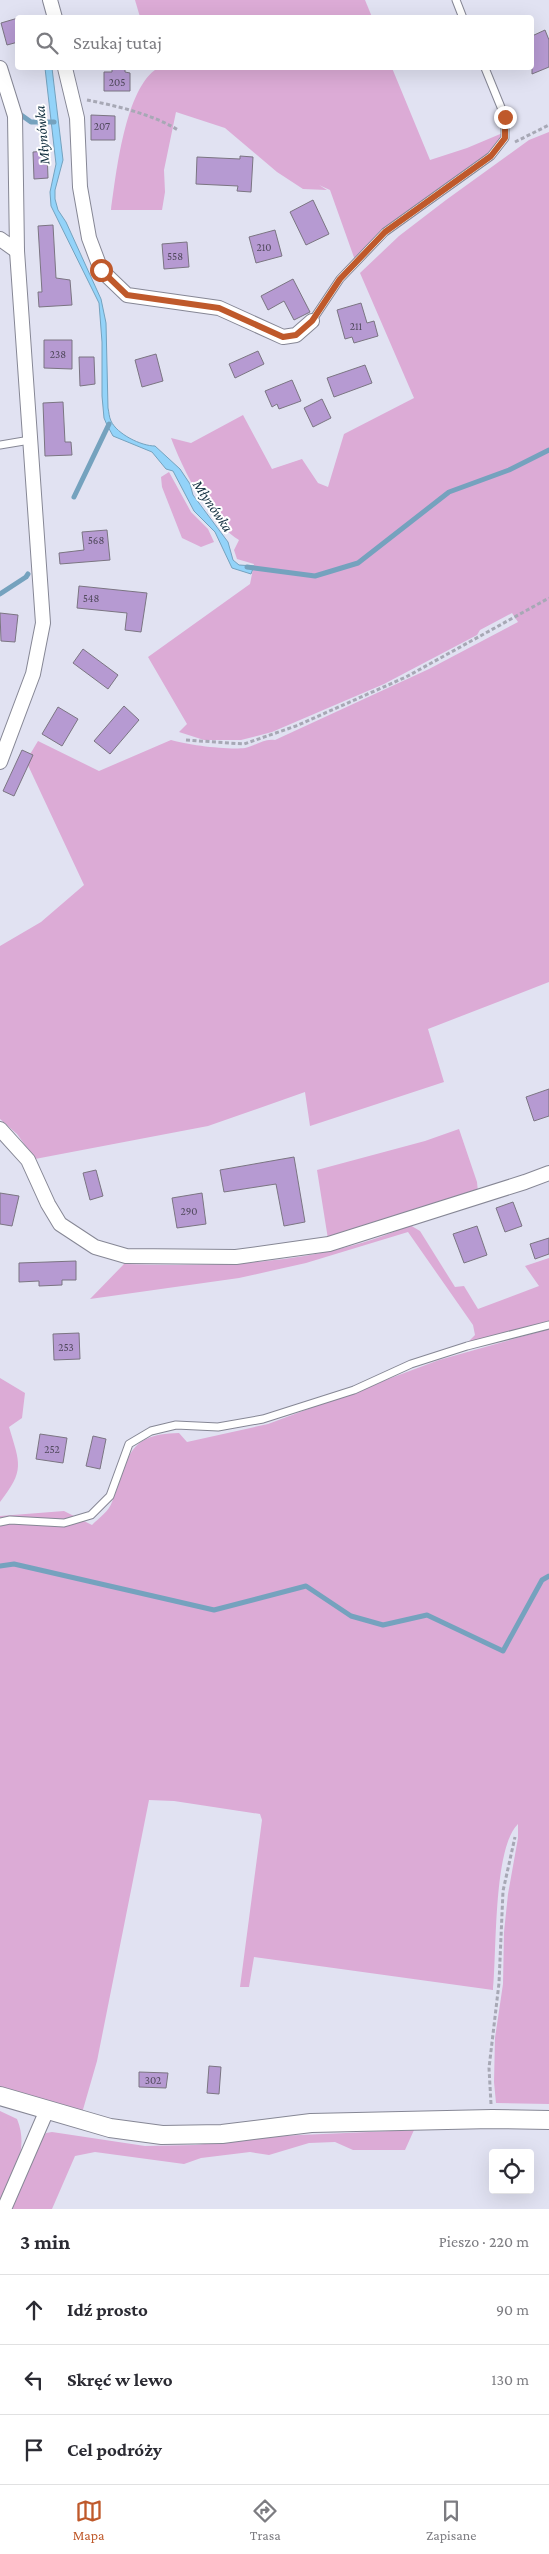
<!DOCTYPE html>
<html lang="pl">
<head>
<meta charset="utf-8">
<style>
  body { margin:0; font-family:"Crimson Pro",serif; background:#f2f2f3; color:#2b2b33 }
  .controls { position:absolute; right:15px; bottom:15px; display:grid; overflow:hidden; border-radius:5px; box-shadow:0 5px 20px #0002 }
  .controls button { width:45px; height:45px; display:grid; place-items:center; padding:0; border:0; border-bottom:1px solid #e1e1e2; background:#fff; color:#2b2b33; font:25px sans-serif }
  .stop { position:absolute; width:15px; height:15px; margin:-11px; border:4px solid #bf592b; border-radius:50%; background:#fff }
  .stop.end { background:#bf592b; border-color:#fff; box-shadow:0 1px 5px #0008 }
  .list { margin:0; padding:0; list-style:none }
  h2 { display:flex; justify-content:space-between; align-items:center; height:65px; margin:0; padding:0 20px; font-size:21px }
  h2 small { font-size:16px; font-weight:400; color:#7c7c81 }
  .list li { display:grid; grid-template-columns:32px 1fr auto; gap:15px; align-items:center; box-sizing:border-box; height:70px; padding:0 20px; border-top:1px solid #e1e1e2 }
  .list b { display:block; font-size:19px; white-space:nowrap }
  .list em { font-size:16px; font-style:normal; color:#7c7c81 }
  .icon { flex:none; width:28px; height:28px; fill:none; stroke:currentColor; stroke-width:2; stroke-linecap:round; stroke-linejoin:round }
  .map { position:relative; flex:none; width:549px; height:2209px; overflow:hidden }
  .search { position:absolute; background:#fff; box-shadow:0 5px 20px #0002; left:15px; right:15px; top:15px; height:55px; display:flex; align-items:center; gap:12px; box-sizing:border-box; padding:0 18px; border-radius:5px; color:#7c7c81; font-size:19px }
  .sheet { height:275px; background:#fff }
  nav { display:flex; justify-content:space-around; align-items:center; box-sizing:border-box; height:70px; border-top:1px solid #e1e1e2; background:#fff; font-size:14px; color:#7c7c81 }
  nav a { display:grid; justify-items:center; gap:2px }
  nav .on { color:#bf592b }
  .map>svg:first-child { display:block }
  .green { fill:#dcabd6 }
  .water { fill:#93d3f9; stroke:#75a2be }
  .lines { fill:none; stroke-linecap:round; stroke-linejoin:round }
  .stream { stroke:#75a2be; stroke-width:5 }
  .building { fill:#b69ad2; stroke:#7b7582 }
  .service-casing { stroke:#868795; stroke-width:9 }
  .minor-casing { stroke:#868795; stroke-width:16 }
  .tertiary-casing { stroke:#868795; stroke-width:20 }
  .path { stroke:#a7a8b5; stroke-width:3; stroke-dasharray:4 2.5; stroke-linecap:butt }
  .service { stroke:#fff; stroke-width:7 }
  .minor { stroke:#fff; stroke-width:14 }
  .tertiary { stroke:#fff; stroke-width:18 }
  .route { stroke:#bf592b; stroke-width:6 }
  .labels { text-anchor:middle; stroke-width:4; stroke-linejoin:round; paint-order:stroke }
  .number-label { font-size:11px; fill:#514a5d }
  .water-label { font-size:15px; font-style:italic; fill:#133040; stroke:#fff }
</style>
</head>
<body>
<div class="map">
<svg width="549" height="2209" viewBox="0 0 549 2209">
  <rect width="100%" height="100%" fill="#e1e2f2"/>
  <!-- green -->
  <g class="green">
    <polygon points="135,0 365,0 372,17 140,17"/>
    <path d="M 158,68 L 392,68 L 430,160 L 467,148 L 505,132 L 491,156 L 385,232 L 356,263 L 330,190 L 319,185 L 327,190 L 303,189 L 277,172 L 225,128 L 176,112 L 164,170 L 165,192 L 162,210 L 111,210 C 116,175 125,87 158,68 Z"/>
    <path d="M 549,132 L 549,982 L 428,1029 L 444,1082 L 310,1126 L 305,1092 L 208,1126 L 35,1159 L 17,1134 L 0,1119 L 0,946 L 41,922 L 84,885 L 26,761 L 38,741 L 99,771 L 171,740 C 187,745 228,750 245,748 C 255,746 264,738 275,740 L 429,669 L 518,622 L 512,613 L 480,630 L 477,635 L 384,684 L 272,732 L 241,740 L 204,740 L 179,732 L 187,724 L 148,657 L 250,584 L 254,564 L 237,559 L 234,550 L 239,540 C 209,522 183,470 171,438 L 191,443 L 243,415 L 272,469 L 302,459 L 318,483 L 328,487 L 344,434 L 414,398 L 360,273 L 399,236 L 446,200 L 529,140 Z"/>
    <polygon points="169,472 191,512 208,529 214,542 201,547 182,538 162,487 161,477"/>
    <polygon points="459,1129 477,1182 478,1192 328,1239 317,1170 425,1141"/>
    <path d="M 410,1225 L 420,1231 L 455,1287 L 464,1286 L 478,1309 L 539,1286 L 525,1266 L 549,1258 L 549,1321 L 468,1342 L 475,1335 L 473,1325 L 408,1232 L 306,1263 L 239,1278 L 90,1299 L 124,1264 C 219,1267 322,1265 410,1225 Z"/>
    <path d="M 549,1329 L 549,2104 L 496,2103 L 494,2082 L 495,2038 L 503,1984 L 504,1932 L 508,1894 L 518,1838 L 518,1824 C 493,1848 497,1954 493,1990 L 254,1957 L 249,1987 L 240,1987 L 262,1820 L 260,1814 L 174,1801 L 149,1800 L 97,2061 L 82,2113 L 0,2089 L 0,1516 L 64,1511 L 92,1525 C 99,1518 109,1511 112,1502 C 130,1461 123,1434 179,1433 L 187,1442 L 268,1424 L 439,1360 Z"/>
    <path d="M 0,1378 L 25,1393 L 22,1418 L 9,1427 C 20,1464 25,1470 0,1502 Z"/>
    <path d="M 0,2111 L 17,2119 C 30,2150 12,2178 0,2206 Z"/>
    <polygon points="414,2130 405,2150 353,2150 335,2142 309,2143 269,2155 250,2152 201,2158 184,2164 95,2152 75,2156 52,2209 11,2209 42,2139 46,2133 52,2132 145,2146 195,2145 278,2136"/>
  </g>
  <!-- water -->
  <path class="water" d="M 45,68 L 52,68 L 63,160 L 55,190 L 55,199 L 58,210 L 66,222 L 101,299 L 106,323 L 108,408 C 109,412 109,417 111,421 C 117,434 141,446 155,446 L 180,469 L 190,484 L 193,495 L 228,542 L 233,560 L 239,565 L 254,566 L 251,574 L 232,568 L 215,532 L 194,511 L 173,471 L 166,469 L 152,452 L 113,436 L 107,425 L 104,418 L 102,396 L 102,342 L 99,303 L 51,206 L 50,192 L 56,164 Z"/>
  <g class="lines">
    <!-- stream -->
    <g class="stream">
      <polyline points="17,112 31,122 54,122"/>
      <polyline points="74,497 109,424"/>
      <polyline points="247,567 315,576 358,563 449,492 509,470 549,450"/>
      <polyline points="0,594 26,577 28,574"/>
      <polyline points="0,1566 14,1564 214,1610 306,1586 351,1616 383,1625 427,1615 503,1651 542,1580 549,1576"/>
    </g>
  </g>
  <!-- building -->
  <g class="building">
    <polygon points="18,18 18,42 7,45 1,23"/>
    <polygon points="545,30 549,40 549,67 532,74 532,36"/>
    <polygon points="112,68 125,68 125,72 130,73 130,91 104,91 104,72 112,72"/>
    <polygon points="91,115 115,116 115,140 91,140"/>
    <polygon points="47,151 48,178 34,179 33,152"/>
    <polygon points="240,156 253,157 251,192 237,191 238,186 196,184 197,157 240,159"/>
    <polygon points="313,200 329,234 306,245 290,212"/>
    <polygon points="53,225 56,278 70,280 72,305 39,307 38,292 42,292 38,226"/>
    <polygon points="275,230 282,256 256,263 249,237"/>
    <polygon points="187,242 189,267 164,269 162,244"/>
    <polygon points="293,279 310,312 294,320 284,301 268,310 261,296"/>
    <polygon points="361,303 367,323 374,321 378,336 354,343 352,337 345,339 337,310"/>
    <polygon points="44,340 72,340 72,369 44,368"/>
    <polygon points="258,351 264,364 235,378 229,364"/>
    <polygon points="156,354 163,381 142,387 135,360"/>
    <polygon points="79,357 94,357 95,384 80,386"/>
    <polygon points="365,365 372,383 334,397 327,378"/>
    <polygon points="292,380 301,401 279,409 277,404 272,407 265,391"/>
    <polygon points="322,399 331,418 313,427 304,408"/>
    <polygon points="63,402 65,442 71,442 72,455 45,456 43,403"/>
    <polygon points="107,530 110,560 60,564 59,553 84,550 82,532"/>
    <polygon points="79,586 147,593 141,632 125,630 127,613 77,608"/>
    <polygon points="0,613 18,615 15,642 1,641"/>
    <polygon points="83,649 118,675 108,689 73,663"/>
    <polygon points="124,706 139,720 110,754 94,741"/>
    <polygon points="58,707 78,719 62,746 42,734"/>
    <polygon points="22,750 33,755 14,796 3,791"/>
    <polygon points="549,1089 549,1116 534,1121 526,1097"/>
    <polygon points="294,1157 305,1222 284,1226 276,1184 224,1192 220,1170"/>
    <polygon points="96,1170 103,1196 90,1200 83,1173"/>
    <polygon points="0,1193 19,1196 12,1226 0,1224"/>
    <polygon points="202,1193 206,1224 177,1228 172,1198"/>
    <polygon points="513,1202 522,1226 505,1232 496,1208"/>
    <polygon points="477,1226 487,1255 464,1263 453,1234"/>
    <polygon points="549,1238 549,1254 535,1259 530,1244"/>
    <polygon points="76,1261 76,1280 62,1280 62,1285 39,1286 39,1281 19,1282 19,1263"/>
    <polygon points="79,1333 80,1359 54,1360 53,1334"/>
    <polygon points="40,1434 67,1438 63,1463 36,1459"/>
    <polygon points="93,1436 106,1439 100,1469 86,1466"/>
    <polygon points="209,2066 221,2067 219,2094 207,2093"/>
    <polygon points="139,2072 168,2073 166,2088 139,2087"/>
  </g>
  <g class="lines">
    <defs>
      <g id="service">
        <polyline points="456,0 463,18"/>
        <polyline points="312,321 340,279 385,232 491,156 505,138 505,117 485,68"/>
        <polyline points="0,445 30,440"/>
        <polyline points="0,1522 10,1520 64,1523 91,1515 110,1496 129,1444 151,1431 176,1425 218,1427 263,1419 354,1390 411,1364 467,1346 549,1325"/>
      </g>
      <g id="minor">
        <polyline points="50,0 55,18"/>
        <polyline points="0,68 15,116 17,251 43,623 33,674 0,762"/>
        <polyline points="65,68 77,118 80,187 89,238 101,270 127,295 219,308 283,337 296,335 312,321"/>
        <polyline points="0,239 17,251"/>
        <polyline points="0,1129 28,1160 48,1204 60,1224 95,1247 126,1256 236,1257 329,1244 525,1182 549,1173"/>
        <polyline points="4,2209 47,2110"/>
      </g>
      <polyline id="tertiary" points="0,2096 110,2128 162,2135 222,2134 311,2123 492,2119 549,2120"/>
    </defs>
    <!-- service casing -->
    <use href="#service" class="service-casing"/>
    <!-- minor casing -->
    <use href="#minor" class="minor-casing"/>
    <!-- tertiary casing -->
    <use href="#tertiary" class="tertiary-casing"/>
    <!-- path -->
    <g class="path">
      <path d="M 87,100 C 117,106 152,114 178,130"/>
      <polyline points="515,142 549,125"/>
      <polyline points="186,740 244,744 296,726 406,677 549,598"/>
      <polyline points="491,2104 489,2068 499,1983 503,1891 515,1837"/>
    </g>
    <!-- service -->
    <use href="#service" class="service"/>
    <!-- minor -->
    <use href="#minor" class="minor"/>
    <!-- tertiary -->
    <use href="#tertiary" class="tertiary"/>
  </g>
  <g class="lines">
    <!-- route -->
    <polyline class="route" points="101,270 127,295 219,308 283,337 296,335 312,321 340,279 385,232 491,156 505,138 505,117"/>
  </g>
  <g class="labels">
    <!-- number labels -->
    <g class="number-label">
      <text x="117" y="86">205</text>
      <text x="102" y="130">207</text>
      <text x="264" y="251">210</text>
      <text x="175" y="260">558</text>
      <text x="356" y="330">211</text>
      <text x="58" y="358">238</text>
      <text x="96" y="544">568</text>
      <text x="91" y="602">548</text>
      <text x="189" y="1215">290</text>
      <text x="66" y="1351">253</text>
      <text x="52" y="1453">252</text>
      <text x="153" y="2084">302</text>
    </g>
    <!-- water labels -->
    <g class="water-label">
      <text transform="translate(42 135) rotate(-95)" y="5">Młynówka</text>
      <text transform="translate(213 506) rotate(56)" y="5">Młynówka</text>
    </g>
  </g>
</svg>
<div class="controls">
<button><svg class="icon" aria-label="locate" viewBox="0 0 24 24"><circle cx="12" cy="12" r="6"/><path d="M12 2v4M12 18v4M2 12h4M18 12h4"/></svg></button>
</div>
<div class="stop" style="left:101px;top:270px"></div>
<div class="stop end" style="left:505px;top:117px"></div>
<div class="search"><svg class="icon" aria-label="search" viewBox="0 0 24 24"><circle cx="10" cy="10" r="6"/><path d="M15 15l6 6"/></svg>Szukaj tutaj</div>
</div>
<section class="sheet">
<h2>3 min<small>Pieszo · 220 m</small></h2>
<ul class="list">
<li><svg class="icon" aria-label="ahead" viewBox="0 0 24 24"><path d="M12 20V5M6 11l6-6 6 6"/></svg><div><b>Idź prosto</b></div><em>90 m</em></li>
<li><svg class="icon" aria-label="left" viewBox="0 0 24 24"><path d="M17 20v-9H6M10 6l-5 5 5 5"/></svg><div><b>Skręć w lewo</b></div><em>130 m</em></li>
<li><svg class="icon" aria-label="arrive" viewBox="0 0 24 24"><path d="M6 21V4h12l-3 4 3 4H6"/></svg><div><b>Cel podróży</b></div></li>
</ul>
</section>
<nav>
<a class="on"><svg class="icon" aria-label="map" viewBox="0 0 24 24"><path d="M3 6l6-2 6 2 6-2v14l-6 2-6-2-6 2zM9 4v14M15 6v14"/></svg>Mapa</a>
<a><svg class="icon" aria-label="directions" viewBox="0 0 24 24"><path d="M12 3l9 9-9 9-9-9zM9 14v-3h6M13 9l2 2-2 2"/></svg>Trasa</a>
<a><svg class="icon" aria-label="saved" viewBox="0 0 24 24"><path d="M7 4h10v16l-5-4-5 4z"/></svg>Zapisane</a>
</nav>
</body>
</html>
